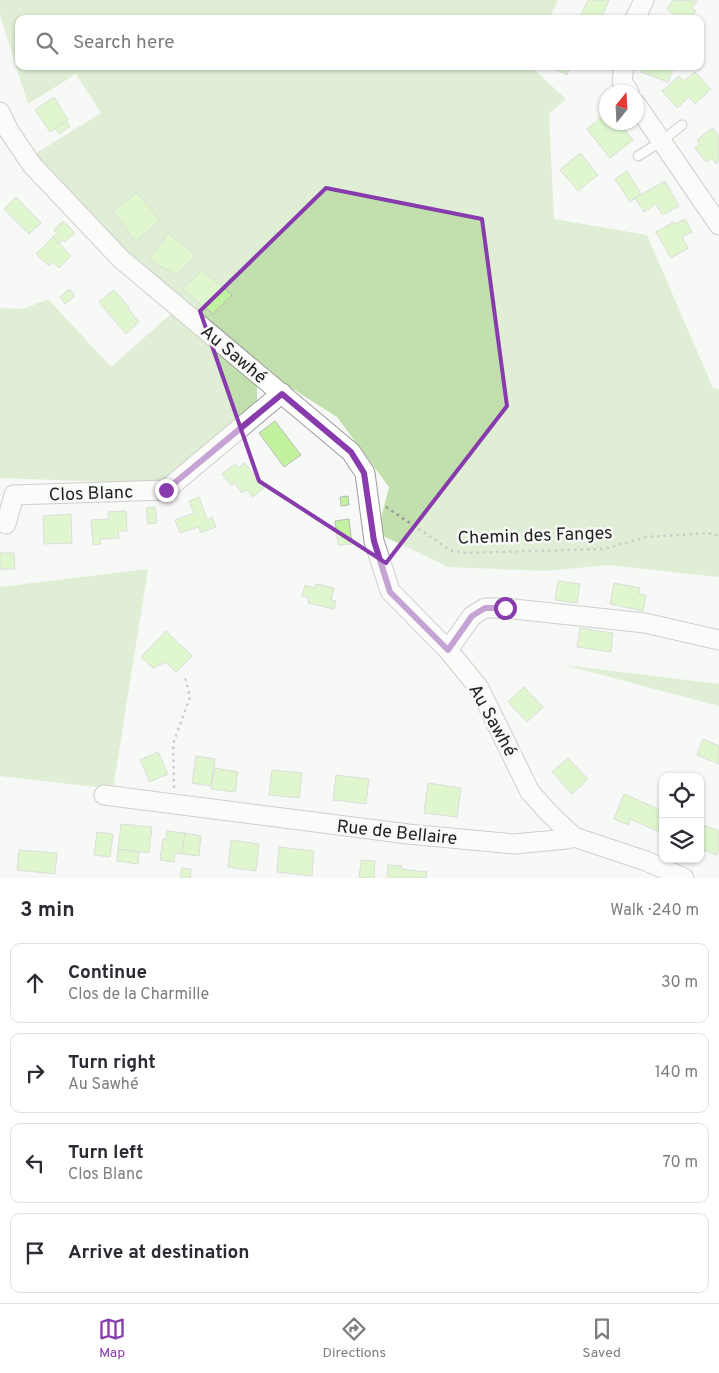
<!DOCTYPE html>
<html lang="en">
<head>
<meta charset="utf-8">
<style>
  body { margin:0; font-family:Overpass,sans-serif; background:#f2f2f3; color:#2b2b33 }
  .controls { position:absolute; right:15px; bottom:15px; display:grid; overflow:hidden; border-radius:10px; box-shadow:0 1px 4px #0004 }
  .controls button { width:45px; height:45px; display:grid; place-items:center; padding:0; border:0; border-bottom:1px solid #e1e1e2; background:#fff; color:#2b2b33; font:25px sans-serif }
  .compass { position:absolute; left:599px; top:85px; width:45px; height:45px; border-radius:50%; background:#fff; box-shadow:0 1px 4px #0004; rotate:18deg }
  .stop { position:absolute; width:15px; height:15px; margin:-11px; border:4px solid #873bac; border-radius:50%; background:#fff }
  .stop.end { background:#873bac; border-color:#fff; box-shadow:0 1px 5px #0008 }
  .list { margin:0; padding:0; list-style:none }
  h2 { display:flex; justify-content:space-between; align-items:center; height:65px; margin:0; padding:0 20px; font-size:21px }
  h2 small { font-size:16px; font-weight:400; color:#7c7c81 }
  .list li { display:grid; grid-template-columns:32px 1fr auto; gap:15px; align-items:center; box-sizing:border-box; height:80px; margin:0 10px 10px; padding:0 10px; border:1px solid #e1e1e2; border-radius:10px }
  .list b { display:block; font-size:19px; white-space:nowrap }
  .list p { margin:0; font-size:16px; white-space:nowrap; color:#7c7c81 }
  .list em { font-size:16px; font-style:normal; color:#7c7c81 }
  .icon { flex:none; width:28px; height:28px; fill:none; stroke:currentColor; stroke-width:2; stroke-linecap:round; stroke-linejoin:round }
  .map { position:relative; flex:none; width:719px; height:878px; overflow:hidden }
  .search { position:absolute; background:#fff; box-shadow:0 1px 4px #0004; left:15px; right:15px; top:15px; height:55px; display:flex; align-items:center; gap:12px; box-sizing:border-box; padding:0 18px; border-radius:10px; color:#7c7c81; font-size:19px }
  .sheet { height:425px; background:#fff }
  nav { display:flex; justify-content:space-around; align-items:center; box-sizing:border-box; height:70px; border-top:1px solid #e1e1e2; background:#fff; font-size:14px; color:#7c7c81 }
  nav a { display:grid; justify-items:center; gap:2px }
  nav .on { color:#873bac }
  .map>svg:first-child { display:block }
  .green { fill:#c2e0ae }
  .building { fill:#c2f2a0; stroke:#b9bbb8 }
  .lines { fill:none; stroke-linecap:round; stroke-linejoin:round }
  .service-casing { stroke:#9a9c99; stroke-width:11 }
  .minor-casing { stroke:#9a9c99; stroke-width:21 }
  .path { stroke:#979896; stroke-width:2.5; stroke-dasharray:2.5 4; stroke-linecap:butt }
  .service { stroke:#fff; stroke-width:9 }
  .minor { stroke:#fff; stroke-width:19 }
  .route { stroke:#873bac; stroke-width:6 }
  .marked { fill:none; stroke:#873bac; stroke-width:4; stroke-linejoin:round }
  .labels { text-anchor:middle; stroke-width:5; stroke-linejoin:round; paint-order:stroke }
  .street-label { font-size:18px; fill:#1e1f1e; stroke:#f7f9f6 }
</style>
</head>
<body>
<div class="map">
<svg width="719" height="878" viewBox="0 0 719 878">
  <rect width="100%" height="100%" fill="#f7f9f6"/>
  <!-- green -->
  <g class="green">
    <polygon points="0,0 558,0 549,19 19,19 19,66 530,66 566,99 549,114 554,219 647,235 713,388 719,389 719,577 608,565 546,571 448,567 377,533 389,487 337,417 268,373 126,260 33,155 101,113 76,74 28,104 0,15"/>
    <polygon points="48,299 111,367 173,312 257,384 257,404 160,484 0,478 0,308 23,309"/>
    <polygon points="148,569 113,789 0,776 0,587"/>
    <polygon points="564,665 719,684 719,706"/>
  </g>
  <!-- building -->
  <g class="building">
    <polygon points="588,0 609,0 601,19 579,19"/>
    <polygon points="673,0 697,1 692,8 696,11 690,19 685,17 680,19 667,9"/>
    <polygon points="549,66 570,66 567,75"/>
    <polygon points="643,66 674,66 668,82 641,72"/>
    <polygon points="695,72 711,89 695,104 689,97 677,108 662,91 679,76 684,81"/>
    <polygon points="54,97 68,120 50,132 35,110"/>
    <polygon points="606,113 606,122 618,122 633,140 610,158 587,129"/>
    <polygon points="66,121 70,126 59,134 55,128"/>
    <polygon points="712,128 719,136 719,161 716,164 712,158 706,162 695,148 700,144 697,140"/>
    <polygon points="580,153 598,175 578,191 560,170"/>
    <polygon points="627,171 641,194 630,202 615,179"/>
    <polygon points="665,181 679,206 662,215 656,204 644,212 635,198"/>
    <polygon points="137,192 160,220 136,242 113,212"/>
    <polygon points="16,197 41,223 29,234 4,209"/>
    <polygon points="685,219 692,232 682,237 688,248 671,258 656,232 674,222 675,224"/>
    <polygon points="63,221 75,233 65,242 63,240 59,243 53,237 57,234 54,230"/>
    <polygon points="168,233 196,255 176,275 149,260"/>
    <polygon points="53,237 71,256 59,268 53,262 49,266 36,254"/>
    <polygon points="202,270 232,295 213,314 182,289"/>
    <polygon points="69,289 75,296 65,304 60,297"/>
    <polygon points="114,290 129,307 128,309 139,322 126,334 99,302"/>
    <polygon points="275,421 301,455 284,467 259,433"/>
    <polygon points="245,463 264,488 253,497 247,490 242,493 235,483 231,485 222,474 235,464 239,468"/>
    <polygon points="348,496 349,505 341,506 340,497"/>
    <polygon points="199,497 207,520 212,517 216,527 201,533 199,527 180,533 175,520 194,513 189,501"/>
    <polygon points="155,507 157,523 148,524 146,508"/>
    <polygon points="126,511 127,531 118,531 119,538 100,539 101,544 93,545 91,520 109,519 108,512"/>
    <polygon points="71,514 72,543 44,544 43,516"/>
    <polygon points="349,519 352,544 338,545 335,521"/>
    <polygon points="0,553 14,553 15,569 0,569"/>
    <polygon points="558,581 580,584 577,603 555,600"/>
    <polygon points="614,583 640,588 639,594 646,595 643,611 610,604"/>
    <polygon points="316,584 334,588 331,600 336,601 334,609 308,603 309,598 302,596 305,585 315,588"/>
    <polygon points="580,628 613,633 611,652 577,647"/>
    <polygon points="166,631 192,656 176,672 166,662 153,668 141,657"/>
    <polygon points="524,687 543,707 527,722 508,702"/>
    <polygon points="703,739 719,746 719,764 697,755"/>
    <polygon points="158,752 168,774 150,782 140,760"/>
    <polygon points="196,756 215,759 211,786 192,783"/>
    <polygon points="568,758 588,779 572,794 552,772"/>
    <polygon points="215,768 238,772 235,792 211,789"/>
    <polygon points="272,770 302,773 299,798 269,795"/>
    <polygon points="336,775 369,779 366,804 333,800"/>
    <polygon points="428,783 461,788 457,817 424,813"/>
    <polygon points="624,794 663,811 662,833 630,819 628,825 614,819"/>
    <polygon points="121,824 152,827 149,853 118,849"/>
    <polygon points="700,824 719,831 719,849 717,855 700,849"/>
    <polygon points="167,831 185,833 182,854 175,853 174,862 160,860 163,839 166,839"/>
    <polygon points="97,832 113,834 110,857 94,855"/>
    <polygon points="185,833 201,836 199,856 182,854"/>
    <polygon points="231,840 259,844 256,871 228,867"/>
    <polygon points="279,847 314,851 312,876 277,872"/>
    <polygon points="118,849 139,852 138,864 117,861"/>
    <polygon points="19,850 57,853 55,874 17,870"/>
    <polygon points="361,860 375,861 374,878 359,878"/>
    <polygon points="388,865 402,866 401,869 427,872 426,878 387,878"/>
    <polygon points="182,868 191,869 190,878 180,878"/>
  </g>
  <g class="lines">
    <defs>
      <polyline id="service" points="638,156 662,141 682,125"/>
      <g id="minor">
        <polyline points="635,19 644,0"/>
        <polyline points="624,66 622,82 629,92"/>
        <polyline points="636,104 719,225"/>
        <polyline points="0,112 9,131 32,165 121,259 351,452 365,473 374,541 390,591 448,650 479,688 530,792 549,813 574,837"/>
        <polyline points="6,524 14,495 166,490 282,393"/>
        <polyline points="448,650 472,616 485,608 505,608 645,623 719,640"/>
        <polyline points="104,795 408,834 514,844 567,839 574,837 646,861 684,878"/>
      </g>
    </defs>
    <!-- service casing -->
    <use href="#service" class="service-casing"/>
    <!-- minor casing -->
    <use href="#minor" class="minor-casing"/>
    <!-- path -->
    <g class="path">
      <polyline points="386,507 450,550 465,553 604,549 647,537 708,533 719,536"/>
      <polyline points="174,788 173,744 190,697 185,677"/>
    </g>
    <!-- service -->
    <use href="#service" class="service"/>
    <!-- minor -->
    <use href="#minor" class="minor"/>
  </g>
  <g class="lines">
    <!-- route -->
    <polyline class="route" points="166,490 282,394 351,452 364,473 374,541 390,592 448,650 472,616 485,608 505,608"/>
  </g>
  <!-- marked area -->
  <path d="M0 0H719V878H0ZM 326,188 L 482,219 L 507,406 L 386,563 L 259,481 L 200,311 Z" fill="#f7f9f6" fill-opacity=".55" fill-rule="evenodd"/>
  <path class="marked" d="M 326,188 L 482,219 L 507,406 L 386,563 L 259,481 L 200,311 Z"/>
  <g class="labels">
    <!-- street labels -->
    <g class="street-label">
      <text transform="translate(234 354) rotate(40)" y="6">Au Sawhé</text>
      <text transform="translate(91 493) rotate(-2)" y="6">Clos Blanc</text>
      <text transform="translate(535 535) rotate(-2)" y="6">Chemin des Fanges</text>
      <text transform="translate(493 720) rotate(61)" y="6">Au Sawhé</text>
      <text transform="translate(397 832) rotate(6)" y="6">Rue de Bellaire</text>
    </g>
  </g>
</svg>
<div class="controls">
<button><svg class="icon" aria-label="locate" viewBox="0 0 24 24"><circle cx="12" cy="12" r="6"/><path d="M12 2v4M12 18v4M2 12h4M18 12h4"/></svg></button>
<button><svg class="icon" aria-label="layers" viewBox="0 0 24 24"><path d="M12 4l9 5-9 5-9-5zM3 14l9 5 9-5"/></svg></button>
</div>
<svg class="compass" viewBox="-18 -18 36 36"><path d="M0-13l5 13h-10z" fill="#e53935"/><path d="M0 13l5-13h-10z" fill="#7c7c81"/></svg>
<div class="stop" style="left:505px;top:608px"></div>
<div class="stop end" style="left:166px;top:490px"></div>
<div class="search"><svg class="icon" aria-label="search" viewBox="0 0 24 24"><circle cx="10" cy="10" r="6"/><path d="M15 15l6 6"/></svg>Search here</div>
</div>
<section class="sheet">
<h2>3 min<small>Walk · 240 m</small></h2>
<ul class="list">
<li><svg class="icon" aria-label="ahead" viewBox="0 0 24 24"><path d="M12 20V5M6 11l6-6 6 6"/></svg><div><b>Continue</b><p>Clos de la Charmille</p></div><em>30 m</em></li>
<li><svg class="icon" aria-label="right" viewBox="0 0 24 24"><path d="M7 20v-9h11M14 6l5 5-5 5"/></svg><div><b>Turn right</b><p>Au Sawhé</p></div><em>140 m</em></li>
<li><svg class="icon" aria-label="left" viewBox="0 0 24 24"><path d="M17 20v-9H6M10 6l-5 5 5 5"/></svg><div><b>Turn left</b><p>Clos Blanc</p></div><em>70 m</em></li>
<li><svg class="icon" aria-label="arrive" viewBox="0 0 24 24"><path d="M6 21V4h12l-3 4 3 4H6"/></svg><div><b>Arrive at destination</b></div></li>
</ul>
</section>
<nav>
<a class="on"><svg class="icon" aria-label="map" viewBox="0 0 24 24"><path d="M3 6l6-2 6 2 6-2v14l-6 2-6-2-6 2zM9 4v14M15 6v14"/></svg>Map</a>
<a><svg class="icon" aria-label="directions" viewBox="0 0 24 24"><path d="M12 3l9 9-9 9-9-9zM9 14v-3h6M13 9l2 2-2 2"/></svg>Directions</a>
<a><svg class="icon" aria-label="saved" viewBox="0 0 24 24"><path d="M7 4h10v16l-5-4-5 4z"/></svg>Saved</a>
</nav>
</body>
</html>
